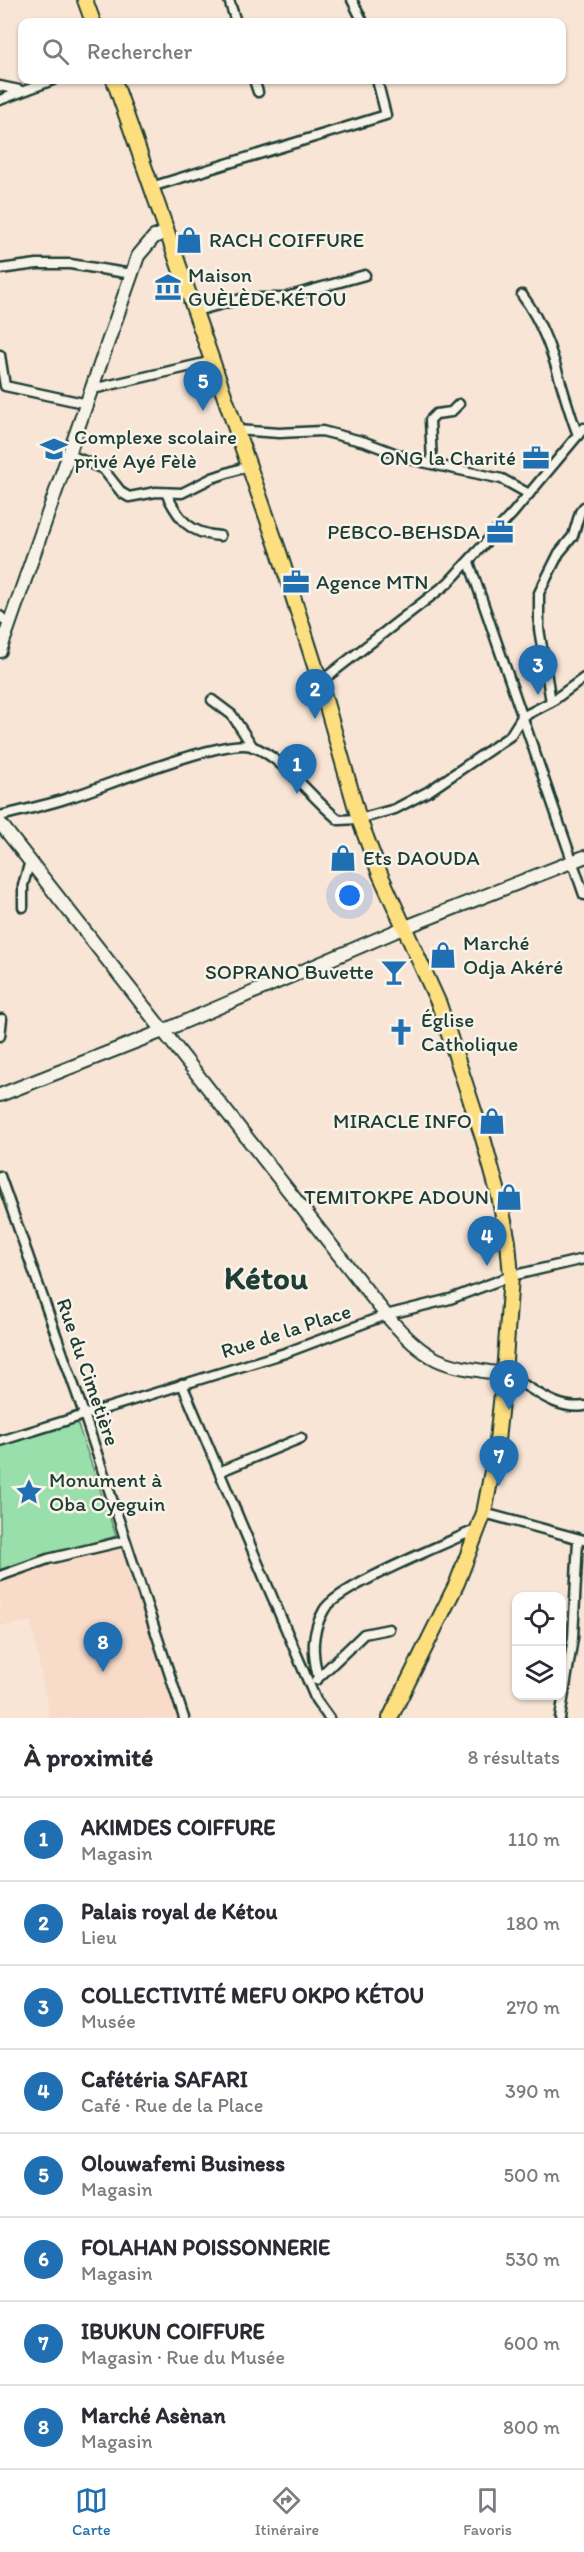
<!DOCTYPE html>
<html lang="fr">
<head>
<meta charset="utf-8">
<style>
  body { margin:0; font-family:Itim,sans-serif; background:#f2f2f3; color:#2b2b33 }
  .controls { position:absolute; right:18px; bottom:18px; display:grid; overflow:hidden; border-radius:12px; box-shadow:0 2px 4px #0004 }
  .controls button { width:54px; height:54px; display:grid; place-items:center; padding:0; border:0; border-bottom:2px solid #e1e1e2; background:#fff; color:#2b2b33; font:30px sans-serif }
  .you { position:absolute; left:350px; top:896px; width:21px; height:21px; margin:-15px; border:4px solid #fff; border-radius:50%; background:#1a73e8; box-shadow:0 0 0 9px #1a73e833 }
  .badge { display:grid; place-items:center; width:39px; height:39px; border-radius:50%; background:#1f6fb2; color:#fff; font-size:20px; font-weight:700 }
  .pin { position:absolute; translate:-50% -50px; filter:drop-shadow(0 2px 3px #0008) }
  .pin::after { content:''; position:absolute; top:32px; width:21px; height:18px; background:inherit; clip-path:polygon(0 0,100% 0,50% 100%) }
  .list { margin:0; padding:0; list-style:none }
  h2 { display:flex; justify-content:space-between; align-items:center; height:78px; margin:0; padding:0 24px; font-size:26px }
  h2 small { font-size:20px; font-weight:400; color:#7c7c81 }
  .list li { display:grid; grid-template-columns:39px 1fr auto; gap:18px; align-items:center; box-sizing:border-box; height:84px; padding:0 24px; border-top:2px solid #e1e1e2 }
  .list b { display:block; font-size:22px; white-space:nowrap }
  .list p { margin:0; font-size:20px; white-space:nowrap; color:#7c7c81 }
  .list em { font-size:20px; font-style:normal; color:#7c7c81 }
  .icon { flex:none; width:33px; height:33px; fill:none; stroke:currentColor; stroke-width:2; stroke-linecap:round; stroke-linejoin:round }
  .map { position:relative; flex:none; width:584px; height:1718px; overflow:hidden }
  .search { position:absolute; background:#fff; box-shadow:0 2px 4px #0004; left:18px; right:18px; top:18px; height:66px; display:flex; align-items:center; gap:15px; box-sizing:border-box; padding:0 21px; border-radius:12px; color:#7c7c81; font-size:22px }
  .sheet { height:750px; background:#fff }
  nav { display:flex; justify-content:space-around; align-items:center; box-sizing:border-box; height:84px; border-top:2px solid #e1e1e2; background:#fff; font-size:16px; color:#7c7c81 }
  nav a { display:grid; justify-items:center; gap:3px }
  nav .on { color:#1f6fb2 }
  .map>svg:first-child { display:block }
  .built { fill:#f8dbc9 }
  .green { fill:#99dfab; stroke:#5c8e70; stroke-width:1.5 }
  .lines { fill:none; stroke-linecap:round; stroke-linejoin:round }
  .street-casing { stroke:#1f3d34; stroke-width:13 }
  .secondary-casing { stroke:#1f3d34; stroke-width:16 }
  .primary-casing { stroke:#1f3d34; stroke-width:18 }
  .street { stroke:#f7f3e8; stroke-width:8 }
  .secondary { stroke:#f7f3e8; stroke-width:12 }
  .primary { stroke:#fedf80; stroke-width:14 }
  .labels { text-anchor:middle; stroke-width:5; stroke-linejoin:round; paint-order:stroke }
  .poi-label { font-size:21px; fill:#1f3d34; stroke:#f7f3e8; text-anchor:start }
  .street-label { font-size:21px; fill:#1f3d34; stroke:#f7f3e8 }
  .town-label { font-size:33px; font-weight:bold; fill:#1f3d34; stroke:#f7f3e8 }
</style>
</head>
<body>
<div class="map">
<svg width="584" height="1718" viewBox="0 0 584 1718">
  <rect width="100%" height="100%" fill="#f8e5d6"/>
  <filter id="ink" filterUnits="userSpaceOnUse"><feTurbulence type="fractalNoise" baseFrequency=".0167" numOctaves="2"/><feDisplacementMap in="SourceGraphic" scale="12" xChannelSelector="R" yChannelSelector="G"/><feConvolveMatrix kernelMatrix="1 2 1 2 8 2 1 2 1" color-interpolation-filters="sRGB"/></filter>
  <g filter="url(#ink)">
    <!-- built -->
    <polygon class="built" points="122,1543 179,1718 50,1718 31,1621 0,1626 0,1578"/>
    <!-- green -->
    <polygon class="green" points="77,1422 116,1536 0,1570 0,1445"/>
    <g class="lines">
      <defs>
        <g id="street">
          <polyline points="229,0 236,22"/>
          <polyline points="352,0 363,22"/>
          <polyline points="254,80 258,92"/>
          <polyline points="0,86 19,90"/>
          <polyline points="0,100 53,80"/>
          <polyline points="151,187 386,115 377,80"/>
          <polyline points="0,269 37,264 70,264 132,274"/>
          <path d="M 522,295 C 554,338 559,387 578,435"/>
          <polyline points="196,311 245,298 283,298 365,275"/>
          <polyline points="0,355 5,386 88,404"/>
          <polyline points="93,389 213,361"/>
          <polyline points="236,430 279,433 322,431 365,442 413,460 502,479 529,494"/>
          <polyline points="70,455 103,469 122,493 129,497 156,492 182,493 212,478 248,466"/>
          <polyline points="432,464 430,420 436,414 451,412 459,404"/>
          <path d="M 166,493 C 179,520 190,534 220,536"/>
          <polyline points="469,562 584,895"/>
          <polyline points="0,616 9,624"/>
          <polyline points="320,682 448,583 513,513 584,428"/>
          <polyline points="212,700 232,715 253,747"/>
          <polyline points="551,702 539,629 539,593 559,553 573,536 580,512 584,507"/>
          <path d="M 0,816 C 24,810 48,805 71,797 C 106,786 223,738 251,746 C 281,755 314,801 339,820 L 359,819 L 395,809 L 429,791 L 510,736 L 522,717 L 551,702 L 584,678"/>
          <polyline points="23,907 23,885 30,861"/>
          <polyline points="0,1036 2,1019"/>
          <polyline points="0,1176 84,1414 184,1718"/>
          <path d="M 504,1374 C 530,1385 554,1411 584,1406"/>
          <polyline points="182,1384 316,1700 329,1718"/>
          <polyline points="0,1441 285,1353 386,1315 450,1299 511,1276 584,1259"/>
          <polyline points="221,1471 301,1438"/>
          <polyline points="484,1513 584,1540"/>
          <polyline points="0,1576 48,1559 124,1541"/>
          <path d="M 318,1677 C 312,1653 311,1633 324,1610 C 338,1586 448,1543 479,1528"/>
          <polyline points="316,1680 364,1634 389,1629"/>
          <polyline points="560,1718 573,1638 578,1540"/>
        </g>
        <g id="secondary">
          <polyline points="0,651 138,256 154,237 167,232"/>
          <path d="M 0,823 L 386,1315 C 429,1364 440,1365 504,1374"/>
          <polyline points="0,1095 163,1031 403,928 584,857"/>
        </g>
        <g id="primary">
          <polyline points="85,0 93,22"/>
          <polyline points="114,80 279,552 320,682 359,819 380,874 439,1004 483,1138 499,1196 508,1242 511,1276 504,1374 496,1450 484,1513 457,1583 390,1718"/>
        </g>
      </defs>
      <!-- street casing -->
      <use href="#street" class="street-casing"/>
      <!-- secondary casing -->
      <use href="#secondary" class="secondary-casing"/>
      <!-- primary casing -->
      <use href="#primary" class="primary-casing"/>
      <!-- street -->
      <use href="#street" class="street"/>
      <!-- secondary -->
      <use href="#secondary" class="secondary"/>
      <!-- primary -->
      <use href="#primary" class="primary"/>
    </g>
  </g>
  <!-- icons -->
  <defs>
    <symbol id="shop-bare" viewBox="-9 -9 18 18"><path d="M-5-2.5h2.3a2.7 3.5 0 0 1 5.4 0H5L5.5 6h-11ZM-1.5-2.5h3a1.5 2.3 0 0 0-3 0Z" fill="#1f6fb2" stroke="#f7f3e8" stroke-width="2.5" paint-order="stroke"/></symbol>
    <symbol id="museum-bare" viewBox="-9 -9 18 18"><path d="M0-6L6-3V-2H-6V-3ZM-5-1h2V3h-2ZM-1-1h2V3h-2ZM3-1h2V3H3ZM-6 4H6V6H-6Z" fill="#1f6fb2" stroke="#f7f3e8" stroke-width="2.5" paint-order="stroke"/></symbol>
    <symbol id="school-bare" viewBox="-9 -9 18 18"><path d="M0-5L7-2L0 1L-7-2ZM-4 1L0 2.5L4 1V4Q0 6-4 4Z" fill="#1f6fb2" stroke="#f7f3e8" stroke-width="2.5" paint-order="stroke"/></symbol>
    <symbol id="office-bare" viewBox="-9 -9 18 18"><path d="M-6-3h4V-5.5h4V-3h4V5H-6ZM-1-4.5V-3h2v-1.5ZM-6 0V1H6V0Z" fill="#1f6fb2" stroke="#f7f3e8" stroke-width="2.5" paint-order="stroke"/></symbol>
    <symbol id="bar-bare" viewBox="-9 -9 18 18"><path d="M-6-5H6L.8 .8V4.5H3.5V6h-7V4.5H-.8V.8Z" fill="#1f6fb2" stroke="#f7f3e8" stroke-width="2.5" paint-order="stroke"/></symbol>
    <symbol id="church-bare" viewBox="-9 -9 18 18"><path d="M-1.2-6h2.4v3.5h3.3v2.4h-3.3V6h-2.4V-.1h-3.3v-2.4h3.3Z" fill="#1f6fb2" stroke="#f7f3e8" stroke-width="2.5" paint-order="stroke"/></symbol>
    <symbol id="sight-bare" viewBox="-9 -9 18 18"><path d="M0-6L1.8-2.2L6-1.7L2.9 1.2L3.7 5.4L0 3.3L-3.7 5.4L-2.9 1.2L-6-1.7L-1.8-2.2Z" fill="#1f6fb2" stroke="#f7f3e8" stroke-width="2.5" paint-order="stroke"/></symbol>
  </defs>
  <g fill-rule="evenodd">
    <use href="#shop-bare" x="170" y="221" width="38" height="38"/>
    <use href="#museum-bare" x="149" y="268" width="38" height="38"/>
    <use href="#school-bare" x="35" y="430" width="38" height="38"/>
    <use href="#office-bare" x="517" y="439" width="38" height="38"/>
    <use href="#office-bare" x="481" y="513" width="38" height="38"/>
    <use href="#office-bare" x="277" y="563" width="38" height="38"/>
    <use href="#shop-bare" x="324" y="839" width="38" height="38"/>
    <use href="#shop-bare" x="424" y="936" width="38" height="38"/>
    <use href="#bar-bare" x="375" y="953" width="38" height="38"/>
    <use href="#church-bare" x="382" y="1013" width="38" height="38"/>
    <use href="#shop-bare" x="473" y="1102" width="38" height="38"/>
    <use href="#shop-bare" x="490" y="1178" width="38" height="38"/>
    <use href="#sight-bare" x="10" y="1473" width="38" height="38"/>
  </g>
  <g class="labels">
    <!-- poi labels -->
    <g class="poi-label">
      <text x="209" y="247">RACH COIFFURE</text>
      <text x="188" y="282">Maison<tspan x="188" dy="24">GUÈLÈDE KÉTOU</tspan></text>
      <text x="74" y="444">Complexe scolaire<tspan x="74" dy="24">privé Ayé Fèlè</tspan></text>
      <text x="516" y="465" text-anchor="end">ONG la Charité</text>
      <text x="480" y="539" text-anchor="end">PEBCO-BEHSDA</text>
      <text x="316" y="589">Agence MTN</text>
      <text x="363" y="865">Ets DAOUDA</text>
      <text x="463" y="950">Marché<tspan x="463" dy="24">Odja Akéré</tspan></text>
      <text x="374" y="979" text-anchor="end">SOPRANO Buvette</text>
      <text x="421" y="1027">Église<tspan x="421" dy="24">Catholique</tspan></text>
      <text x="472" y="1128" text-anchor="end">MIRACLE INFO</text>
      <text x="489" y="1204" text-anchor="end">TEMITOKPE ADOUN</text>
      <text x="49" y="1487">Monument à<tspan x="49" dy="24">Oba Oyeguin</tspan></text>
    </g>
    <!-- street labels -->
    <g class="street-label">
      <text transform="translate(286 1331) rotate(-18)" y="7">Rue de la Place</text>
      <text transform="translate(88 1372) rotate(71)" y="7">Rue du Cimetière</text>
    </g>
    <!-- town labels -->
    <g class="town-label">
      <text x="266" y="1289">Kétou</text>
    </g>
  </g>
</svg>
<div class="controls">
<button><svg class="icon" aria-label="locate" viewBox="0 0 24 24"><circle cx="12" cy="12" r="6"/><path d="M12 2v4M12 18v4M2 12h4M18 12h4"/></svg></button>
<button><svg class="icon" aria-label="layers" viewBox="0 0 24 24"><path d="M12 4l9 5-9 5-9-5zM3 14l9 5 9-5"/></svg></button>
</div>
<div class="you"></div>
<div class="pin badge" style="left:297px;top:794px">1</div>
<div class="pin badge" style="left:315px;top:719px">2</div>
<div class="pin badge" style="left:538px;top:695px">3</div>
<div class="pin badge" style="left:487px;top:1266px">4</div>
<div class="pin badge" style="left:203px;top:411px">5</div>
<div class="pin badge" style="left:509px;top:1410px">6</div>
<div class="pin badge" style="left:499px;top:1486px">7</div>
<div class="pin badge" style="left:103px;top:1672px">8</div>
<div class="search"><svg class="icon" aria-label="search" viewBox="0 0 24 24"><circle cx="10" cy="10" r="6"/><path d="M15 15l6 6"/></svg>Rechercher</div>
</div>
<section class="sheet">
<h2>À proximité<small>8 résultats</small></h2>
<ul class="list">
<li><span class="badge">1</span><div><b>AKIMDES COIFFURE</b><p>Magasin</p></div><em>110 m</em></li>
<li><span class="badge">2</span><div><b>Palais royal de Kétou</b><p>Lieu</p></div><em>180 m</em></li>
<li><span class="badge">3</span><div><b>COLLECTIVITÉ MEFU OKPO KÉTOU</b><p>Musée</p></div><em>270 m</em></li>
<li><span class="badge">4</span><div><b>Cafétéria SAFARI</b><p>Café · Rue de la Place</p></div><em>390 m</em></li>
<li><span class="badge">5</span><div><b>Olouwafemi Business</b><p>Magasin</p></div><em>500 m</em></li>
<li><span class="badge">6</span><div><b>FOLAHAN POISSONNERIE</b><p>Magasin</p></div><em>530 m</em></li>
<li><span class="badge">7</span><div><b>IBUKUN COIFFURE</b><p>Magasin · Rue du Musée</p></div><em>600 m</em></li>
<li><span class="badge">8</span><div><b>Marché Asènan</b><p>Magasin</p></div><em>800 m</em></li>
</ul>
</section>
<nav>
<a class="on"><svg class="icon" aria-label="map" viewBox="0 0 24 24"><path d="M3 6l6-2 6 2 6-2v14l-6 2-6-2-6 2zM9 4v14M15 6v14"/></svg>Carte</a>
<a><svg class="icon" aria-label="directions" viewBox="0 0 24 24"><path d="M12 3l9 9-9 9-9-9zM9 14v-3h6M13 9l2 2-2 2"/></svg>Itinéraire</a>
<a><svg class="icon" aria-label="saved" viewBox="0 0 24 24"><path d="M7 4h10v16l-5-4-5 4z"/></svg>Favoris</a>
</nav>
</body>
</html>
